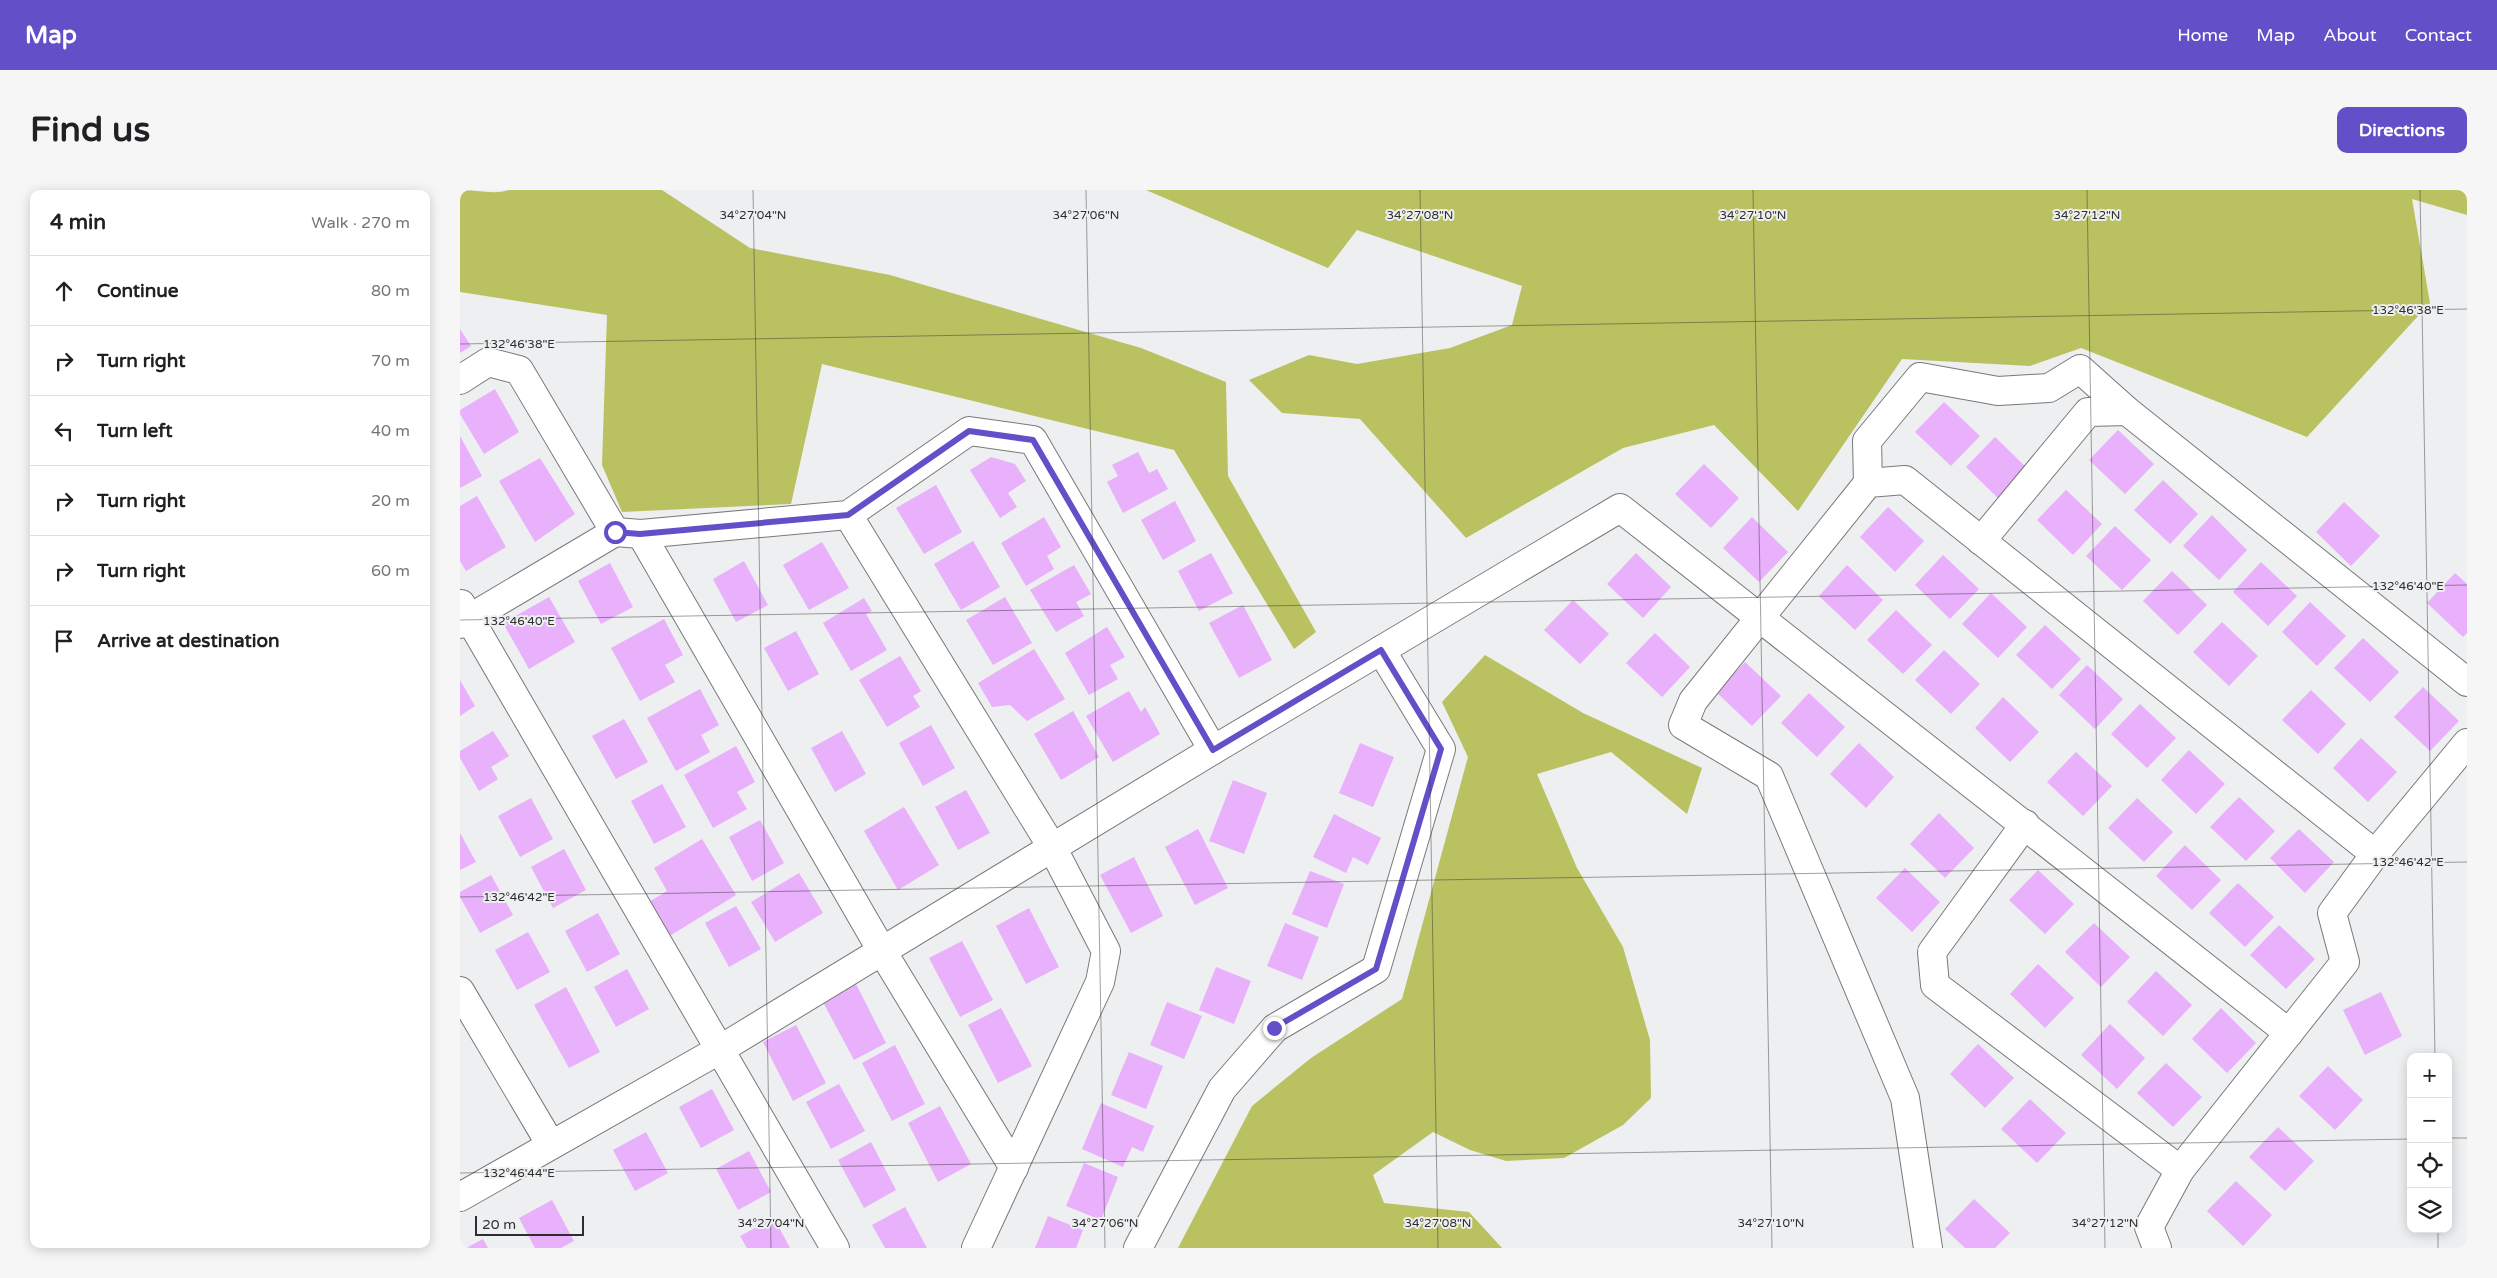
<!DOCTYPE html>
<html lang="en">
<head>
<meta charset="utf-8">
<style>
  body { margin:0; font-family:"Varela Round",sans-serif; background:#f6f6f6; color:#202124 }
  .controls { position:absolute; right:15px; bottom:15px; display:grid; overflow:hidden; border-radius:10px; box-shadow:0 2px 12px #0003 }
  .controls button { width:45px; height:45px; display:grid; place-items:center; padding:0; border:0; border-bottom:1px solid #e0e0e0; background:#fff; color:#202124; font:25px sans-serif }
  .scale { position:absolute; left:15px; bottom:12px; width:109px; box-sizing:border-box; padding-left:5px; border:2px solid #2e2e2e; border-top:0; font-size:14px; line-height:18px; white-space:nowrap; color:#2e2e2e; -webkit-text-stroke:4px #eeeff0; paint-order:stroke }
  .stop { position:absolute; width:15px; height:15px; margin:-11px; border:4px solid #6350c9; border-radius:50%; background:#fff }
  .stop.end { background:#6350c9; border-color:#fff; box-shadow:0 1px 5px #0008 }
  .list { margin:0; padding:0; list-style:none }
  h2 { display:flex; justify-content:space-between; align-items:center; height:65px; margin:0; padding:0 20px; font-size:21px }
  h2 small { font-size:16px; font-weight:400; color:#757577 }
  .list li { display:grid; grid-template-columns:32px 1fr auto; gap:15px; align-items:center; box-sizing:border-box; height:70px; padding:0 20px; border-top:1px solid #e0e0e0 }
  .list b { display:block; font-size:19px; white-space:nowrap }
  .list em { font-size:16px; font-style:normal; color:#757577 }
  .icon { flex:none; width:28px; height:28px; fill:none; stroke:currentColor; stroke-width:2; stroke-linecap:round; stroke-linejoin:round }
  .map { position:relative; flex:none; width:2007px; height:1058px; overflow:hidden; border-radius:10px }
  header { display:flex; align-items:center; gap:30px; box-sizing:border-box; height:70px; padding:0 25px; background:#6350c9; color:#fff }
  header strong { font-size:24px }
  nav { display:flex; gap:28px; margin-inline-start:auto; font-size:18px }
  .intro { display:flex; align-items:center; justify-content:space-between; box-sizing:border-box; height:120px; padding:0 30px }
  h1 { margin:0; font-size:35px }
  .button { padding:12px 22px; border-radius:10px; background:#6350c9; color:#fff; font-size:18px; font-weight:700 }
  main { display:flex; gap:30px; padding:0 30px }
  aside { flex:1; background:#fff; border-radius:10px; box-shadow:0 2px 12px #0003 }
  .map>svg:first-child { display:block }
  .forest { fill:#bac161 }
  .building { fill:#e9b0fc }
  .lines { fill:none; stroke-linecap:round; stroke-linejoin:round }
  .minor-casing { stroke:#78797a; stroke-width:30 }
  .minor { stroke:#fff; stroke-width:28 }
  .route { stroke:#6350c9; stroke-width:6 }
  .ticks { fill:none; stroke:#2e2e2e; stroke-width:1; stroke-opacity:0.45 }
  .ticks-label { font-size:12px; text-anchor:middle; fill:#2e2e2e; stroke:#eeeff0; stroke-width:4; stroke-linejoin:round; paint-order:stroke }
</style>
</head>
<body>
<header>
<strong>Map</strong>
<nav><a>Home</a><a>Map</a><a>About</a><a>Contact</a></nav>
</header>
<div class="intro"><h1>Find us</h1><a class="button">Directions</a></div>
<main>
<aside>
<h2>4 min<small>Walk · 270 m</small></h2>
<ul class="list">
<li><svg class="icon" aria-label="ahead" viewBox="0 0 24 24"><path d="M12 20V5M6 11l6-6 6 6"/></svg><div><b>Continue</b></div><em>80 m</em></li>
<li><svg class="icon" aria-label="right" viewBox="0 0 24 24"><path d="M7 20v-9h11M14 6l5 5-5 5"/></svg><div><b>Turn right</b></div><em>70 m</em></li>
<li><svg class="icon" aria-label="left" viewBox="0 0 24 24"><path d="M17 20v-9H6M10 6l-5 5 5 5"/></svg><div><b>Turn left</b></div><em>40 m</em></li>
<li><svg class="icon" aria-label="right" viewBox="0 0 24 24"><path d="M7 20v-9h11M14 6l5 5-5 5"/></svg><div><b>Turn right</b></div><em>20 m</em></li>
<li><svg class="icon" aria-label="right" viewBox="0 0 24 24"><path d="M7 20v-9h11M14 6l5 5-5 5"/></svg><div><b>Turn right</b></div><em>60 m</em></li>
<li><svg class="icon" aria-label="arrive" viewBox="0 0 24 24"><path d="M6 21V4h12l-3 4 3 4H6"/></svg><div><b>Arrive at destination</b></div></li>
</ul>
</aside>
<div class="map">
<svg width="2007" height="1058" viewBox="0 0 2007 1058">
  <rect width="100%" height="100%" fill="#eeeff0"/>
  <!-- forest -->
  <g class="forest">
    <path d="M 0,0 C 18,0 33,5 49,0 L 202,0 L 290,58 L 430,85 L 681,158 L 766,192 L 768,286 L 856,442 L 834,459 L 714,260 L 362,174 L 331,314 L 162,322 L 142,275 L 147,125 L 0,102 Z"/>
    <polygon points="686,0 2007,0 2007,25 1952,9 1970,113 1847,247 1621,158 1570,176 1442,169 1338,321 1254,235 1163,258 1006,348 900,229 822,223 789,190 849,165 897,174 990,158 1052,135 1062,96 897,40 868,78"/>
    <polygon points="1025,465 1123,523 1242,578 1227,624 1151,562 1077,584 1117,678 1163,757 1190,850 1191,908 1163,935 1104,968 1046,971 1010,960 973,942 913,985 924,1013 1009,1022 1042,1058 718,1058 792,916 851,868 942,809 1008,567 982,512"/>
  </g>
  <!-- building -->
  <g class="building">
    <polygon points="0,139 11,156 0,163"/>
    <polygon points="35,199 59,242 24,264 0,224 0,220"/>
    <polygon points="1484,212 1520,246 1491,276 1455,242"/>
    <polygon points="1658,240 1694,274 1665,304 1629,270"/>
    <polygon points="0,246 22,286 0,298"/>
    <polygon points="1535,247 1570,281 1541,311 1506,277"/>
    <polygon points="678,262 689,283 697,279 708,299 663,323 647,292 658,286 652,275"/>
    <polygon points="531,267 555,274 566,291 548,303 557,317 540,328 510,280"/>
    <polygon points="80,268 115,324 75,352 39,291"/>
    <polygon points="1244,274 1279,308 1251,338 1215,304"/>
    <polygon points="1703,290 1738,324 1710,354 1674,320"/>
    <polygon points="476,295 502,342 464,364 436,318"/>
    <polygon points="1606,300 1642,334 1613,365 1577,330"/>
    <polygon points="17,306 46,357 6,381 0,371 0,316"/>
    <polygon points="715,311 736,351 703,370 681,330"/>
    <polygon points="1884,312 1920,346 1891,376 1856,342"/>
    <polygon points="1428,317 1464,351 1435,382 1400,347"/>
    <polygon points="1752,325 1787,360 1759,390 1723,356"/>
    <polygon points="584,327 601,357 587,366 594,379 566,396 541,353"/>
    <polygon points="1292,327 1328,362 1299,392 1263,358"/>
    <polygon points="1655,336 1691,370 1662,400 1626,366"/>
    <polygon points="513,351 540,397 501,420 474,374"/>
    <polygon points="362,352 389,398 349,420 323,375"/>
    <polygon points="751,363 773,403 739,421 718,381"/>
    <polygon points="1176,363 1211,397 1183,428 1147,394"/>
    <polygon points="1483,365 1519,399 1490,429 1455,395"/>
    <polygon points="284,371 308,415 276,432 253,389"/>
    <polygon points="1801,372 1837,406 1808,436 1773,402"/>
    <polygon points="150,373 173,417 141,434 118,391"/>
    <polygon points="614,375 631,404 616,412 624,426 596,442 570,400"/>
    <polygon points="1387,375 1423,410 1395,440 1359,406"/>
    <polygon points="1712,381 1747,415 1718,445 1683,411"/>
    <polygon points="1995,383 2007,394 2007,443 2003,447 1967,413"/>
    <polygon points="1531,403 1567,437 1538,468 1502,434"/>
    <polygon points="89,407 115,452 69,479 43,433"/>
    <polygon points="545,407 572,453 533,475 506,430"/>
    <polygon points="404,408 412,421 406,424 427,460 391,481 363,433"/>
    <polygon points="1113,410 1149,444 1120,474 1084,440"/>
    <polygon points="1850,412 1886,446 1857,476 1822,442"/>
    <polygon points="783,415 812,470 779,488 749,433"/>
    <polygon points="1436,420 1472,455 1443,484 1407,450"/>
    <polygon points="204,429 223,465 205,475 215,492 180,511 151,458"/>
    <polygon points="1762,432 1798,466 1769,496 1733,462"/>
    <polygon points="1585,435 1621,469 1592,499 1556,465"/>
    <polygon points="647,437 665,467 650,475 658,489 629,505 605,463"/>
    <polygon points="336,441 359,484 328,501 304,458"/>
    <polygon points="1195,443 1230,477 1202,507 1166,473"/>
    <polygon points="1903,448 1939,482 1910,512 1874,478"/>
    <polygon points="574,459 605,509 567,531 550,515 532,517 518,493"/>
    <polygon points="1484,460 1520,494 1491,524 1455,490"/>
    <polygon points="440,466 461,501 453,506 460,517 427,537 399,490"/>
    <polygon points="1285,472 1321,506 1292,536 1256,502"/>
    <polygon points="1627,475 1663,509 1635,539 1599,505"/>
    <polygon points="0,490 15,516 0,526"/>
    <polygon points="1963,497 1999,531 1970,561 1934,527"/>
    <polygon points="240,499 259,535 241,545 250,562 216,581 187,528"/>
    <polygon points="1851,500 1886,534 1858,564 1822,530"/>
    <polygon points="669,501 681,522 685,517 700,544 653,572 626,526"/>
    <polygon points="1349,503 1385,537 1357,567 1321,533"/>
    <polygon points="1543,507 1579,542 1550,572 1515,538"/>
    <polygon points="1680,514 1716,548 1687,578 1651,544"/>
    <polygon points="613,521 639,567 601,590 574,544"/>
    <polygon points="164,529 188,572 156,589 132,546"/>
    <polygon points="471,535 495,578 463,596 439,553"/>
    <polygon points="33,541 49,566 31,577 38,589 19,601 0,568 0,561"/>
    <polygon points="382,541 406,584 375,602 351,558"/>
    <polygon points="1901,548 1937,582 1908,612 1873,578"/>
    <polygon points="900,553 934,567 913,617 879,603"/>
    <polygon points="1399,553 1434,587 1406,618 1370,584"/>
    <polygon points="276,556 295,592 277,602 287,619 253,638 224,585"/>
    <polygon points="1729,560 1765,594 1736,624 1701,590"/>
    <polygon points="1616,562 1652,596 1623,626 1587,592"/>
    <polygon points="773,590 807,603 784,664 749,651"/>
    <polygon points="202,594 226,637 194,654 171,611"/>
    <polygon points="506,600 530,643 498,660 475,617"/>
    <polygon points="1779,607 1815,641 1786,671 1750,637"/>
    <polygon points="71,608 93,649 60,667 38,626"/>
    <polygon points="1677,608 1713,642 1684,672 1648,638"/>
    <polygon points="444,617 479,675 438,700 404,641"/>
    <polygon points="1479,623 1514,658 1485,688 1450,654"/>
    <polygon points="874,624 921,648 908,675 893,667 886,683 853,667"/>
    <polygon points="300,630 324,673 292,691 269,647"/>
    <polygon points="738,639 768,698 735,715 705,657"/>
    <polygon points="1839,639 1874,672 1845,703 1810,668"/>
    <polygon points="0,643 16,672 0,680"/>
    <polygon points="242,649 276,705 208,747 187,713 207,701 194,678"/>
    <polygon points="1725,655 1761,690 1732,720 1696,686"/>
    <polygon points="104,659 126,700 93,718 71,677"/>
    <polygon points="674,667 703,726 671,743 640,685"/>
    <polygon points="1445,678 1480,712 1452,742 1416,708"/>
    <polygon points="1578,680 1614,714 1585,744 1549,710"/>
    <polygon points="850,681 884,694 867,738 832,724"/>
    <polygon points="339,683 363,723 315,752 291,712"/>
    <polygon points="31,685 53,725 20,743 0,707 0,702"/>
    <polygon points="1778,693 1814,727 1785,757 1749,723"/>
    <polygon points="276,716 301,759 269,777 245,733"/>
    <polygon points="569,718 599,777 566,794 536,736"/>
    <polygon points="138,723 160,764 127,782 105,741"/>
    <polygon points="825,733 859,747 842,790 807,776"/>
    <polygon points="1634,733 1670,767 1641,797 1605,762"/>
    <polygon points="1819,735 1855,769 1826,799 1790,765"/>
    <polygon points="68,742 90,782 57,800 35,760"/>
    <polygon points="502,751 533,810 500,827 469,768"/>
    <polygon points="1578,774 1614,808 1585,838 1550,804"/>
    <polygon points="756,777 791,791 774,834 739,820"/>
    <polygon points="167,779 189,819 156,837 134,797"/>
    <polygon points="1696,781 1732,815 1703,846 1667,812"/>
    <polygon points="396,794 426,853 394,870 363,812"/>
    <polygon points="106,797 140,862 109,878 74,815"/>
    <polygon points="1921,802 1942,846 1905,865 1883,820"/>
    <polygon points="707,812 742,826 724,869 690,855"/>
    <polygon points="541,818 572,876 538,893 508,835"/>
    <polygon points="1761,818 1796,853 1767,883 1732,849"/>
    <polygon points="1650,834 1685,868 1657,899 1621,865"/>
    <polygon points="336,835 366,893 333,911 303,852"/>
    <polygon points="1518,854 1554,888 1525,918 1490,884"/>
    <polygon points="435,855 465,914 432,931 402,873"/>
    <polygon points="669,862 703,876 686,919 651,905"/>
    <polygon points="1706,873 1742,907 1713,937 1677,903"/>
    <polygon points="1868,876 1903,910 1875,940 1839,906"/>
    <polygon points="379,894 405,941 371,959 346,912"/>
    <polygon points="252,899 274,940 241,958 219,917"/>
    <polygon points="1570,909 1606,943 1577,973 1541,939"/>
    <polygon points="641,913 694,936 683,962 672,957 663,977 622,959"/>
    <polygon points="480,916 511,974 478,992 448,933"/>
    <polygon points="1818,937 1854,971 1825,1001 1789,967"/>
    <polygon points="186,942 208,983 175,1001 153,960"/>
    <polygon points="411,952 436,1000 404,1018 378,970"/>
    <polygon points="289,961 311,1002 278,1020 256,979"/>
    <polygon points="624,973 658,987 641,1030 606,1016"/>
    <polygon points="1776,991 1812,1025 1783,1056 1747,1021"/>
    <polygon points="1514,1009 1550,1043 1535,1058 1505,1058 1485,1039"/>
    <polygon points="92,1010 114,1051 101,1058 75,1058 59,1028"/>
    <polygon points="445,1017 467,1058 425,1058 412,1035"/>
    <polygon points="588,1026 623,1040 616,1058 575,1058"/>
    <polygon points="314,1028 330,1058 287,1058 280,1046"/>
    <polygon points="23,1049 28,1058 6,1058"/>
  </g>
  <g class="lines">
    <defs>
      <g id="minor">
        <polyline points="0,190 28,172 59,180 155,342"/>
        <polyline points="1408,293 1407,251 1460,187 1538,201 1589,198 1620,179 1667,221"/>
        <polyline points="388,325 592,657 646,761 640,792 516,1058"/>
        <polyline points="181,344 422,761 554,978"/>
        <polyline points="1521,351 1628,222 1667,221 2007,492"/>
        <polyline points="1,414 375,1058"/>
        <polyline points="0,434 155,342 181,344 388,325 509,241 573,250 753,560"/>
        <polyline points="1565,634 1472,762 1475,795 1720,980 1885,772 1872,723 1915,664 2007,553"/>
        <polyline points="0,801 91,955"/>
        <polyline points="0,1007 259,860 753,560 1160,318 1829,843"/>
        <polyline points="678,1058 762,899 815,838 916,779 981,559 921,460"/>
        <polyline points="1468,1058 1445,908 1309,586 1223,535 1233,511 1408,293 1445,290 1915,664"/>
        <polyline points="1697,1058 1689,1037 1720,980"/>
      </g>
    </defs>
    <!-- minor casing -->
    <use href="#minor" class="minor-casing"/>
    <!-- minor -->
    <use href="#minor" class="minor"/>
  </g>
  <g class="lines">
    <!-- route -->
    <polyline class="route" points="155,342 180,344 388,325 509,241 573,250 753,560 921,460 981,559 916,779 814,838"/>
  </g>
  <!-- ticks -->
  <path class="ticks" d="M 293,0 L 311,1058M 626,0 L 645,1058M 960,0 L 978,1058M 1293,0 L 1312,1058M 1627,0 L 1645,1058M 1960,0 L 1975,867M 0,154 L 2007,119M 0,430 L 2007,395M 0,707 L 2007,672M 1988,948 L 2007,948M 0,983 L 1951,949M 1978,1039 L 1978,1058"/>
  <g class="ticks-label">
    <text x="293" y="29">34°27'04"N</text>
    <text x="626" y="29">34°27'06"N</text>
    <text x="960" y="29">34°27'08"N</text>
    <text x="1293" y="29">34°27'10"N</text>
    <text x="1627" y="29">34°27'12"N</text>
    <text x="1948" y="124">132°46'38"E</text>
    <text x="59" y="158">132°46'38"E</text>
    <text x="1948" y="400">132°46'40"E</text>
    <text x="59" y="435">132°46'40"E</text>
    <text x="1948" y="676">132°46'42"E</text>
    <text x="59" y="711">132°46'42"E</text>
    <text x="59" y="987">132°46'44"E</text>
    <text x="311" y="1037">34°27'04"N</text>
    <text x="645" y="1037">34°27'06"N</text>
    <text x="978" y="1037">34°27'08"N</text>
    <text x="1311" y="1037">34°27'10"N</text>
    <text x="1645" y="1037">34°27'12"N</text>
  </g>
</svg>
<div class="controls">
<button>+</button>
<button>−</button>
<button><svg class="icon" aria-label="locate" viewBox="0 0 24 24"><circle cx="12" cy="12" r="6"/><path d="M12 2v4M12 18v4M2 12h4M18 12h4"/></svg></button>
<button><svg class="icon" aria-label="layers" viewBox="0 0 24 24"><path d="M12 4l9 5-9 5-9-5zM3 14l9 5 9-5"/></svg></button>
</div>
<div class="scale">20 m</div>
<div class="stop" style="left:155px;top:342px"></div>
<div class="stop end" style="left:814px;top:838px"></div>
</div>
</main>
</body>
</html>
